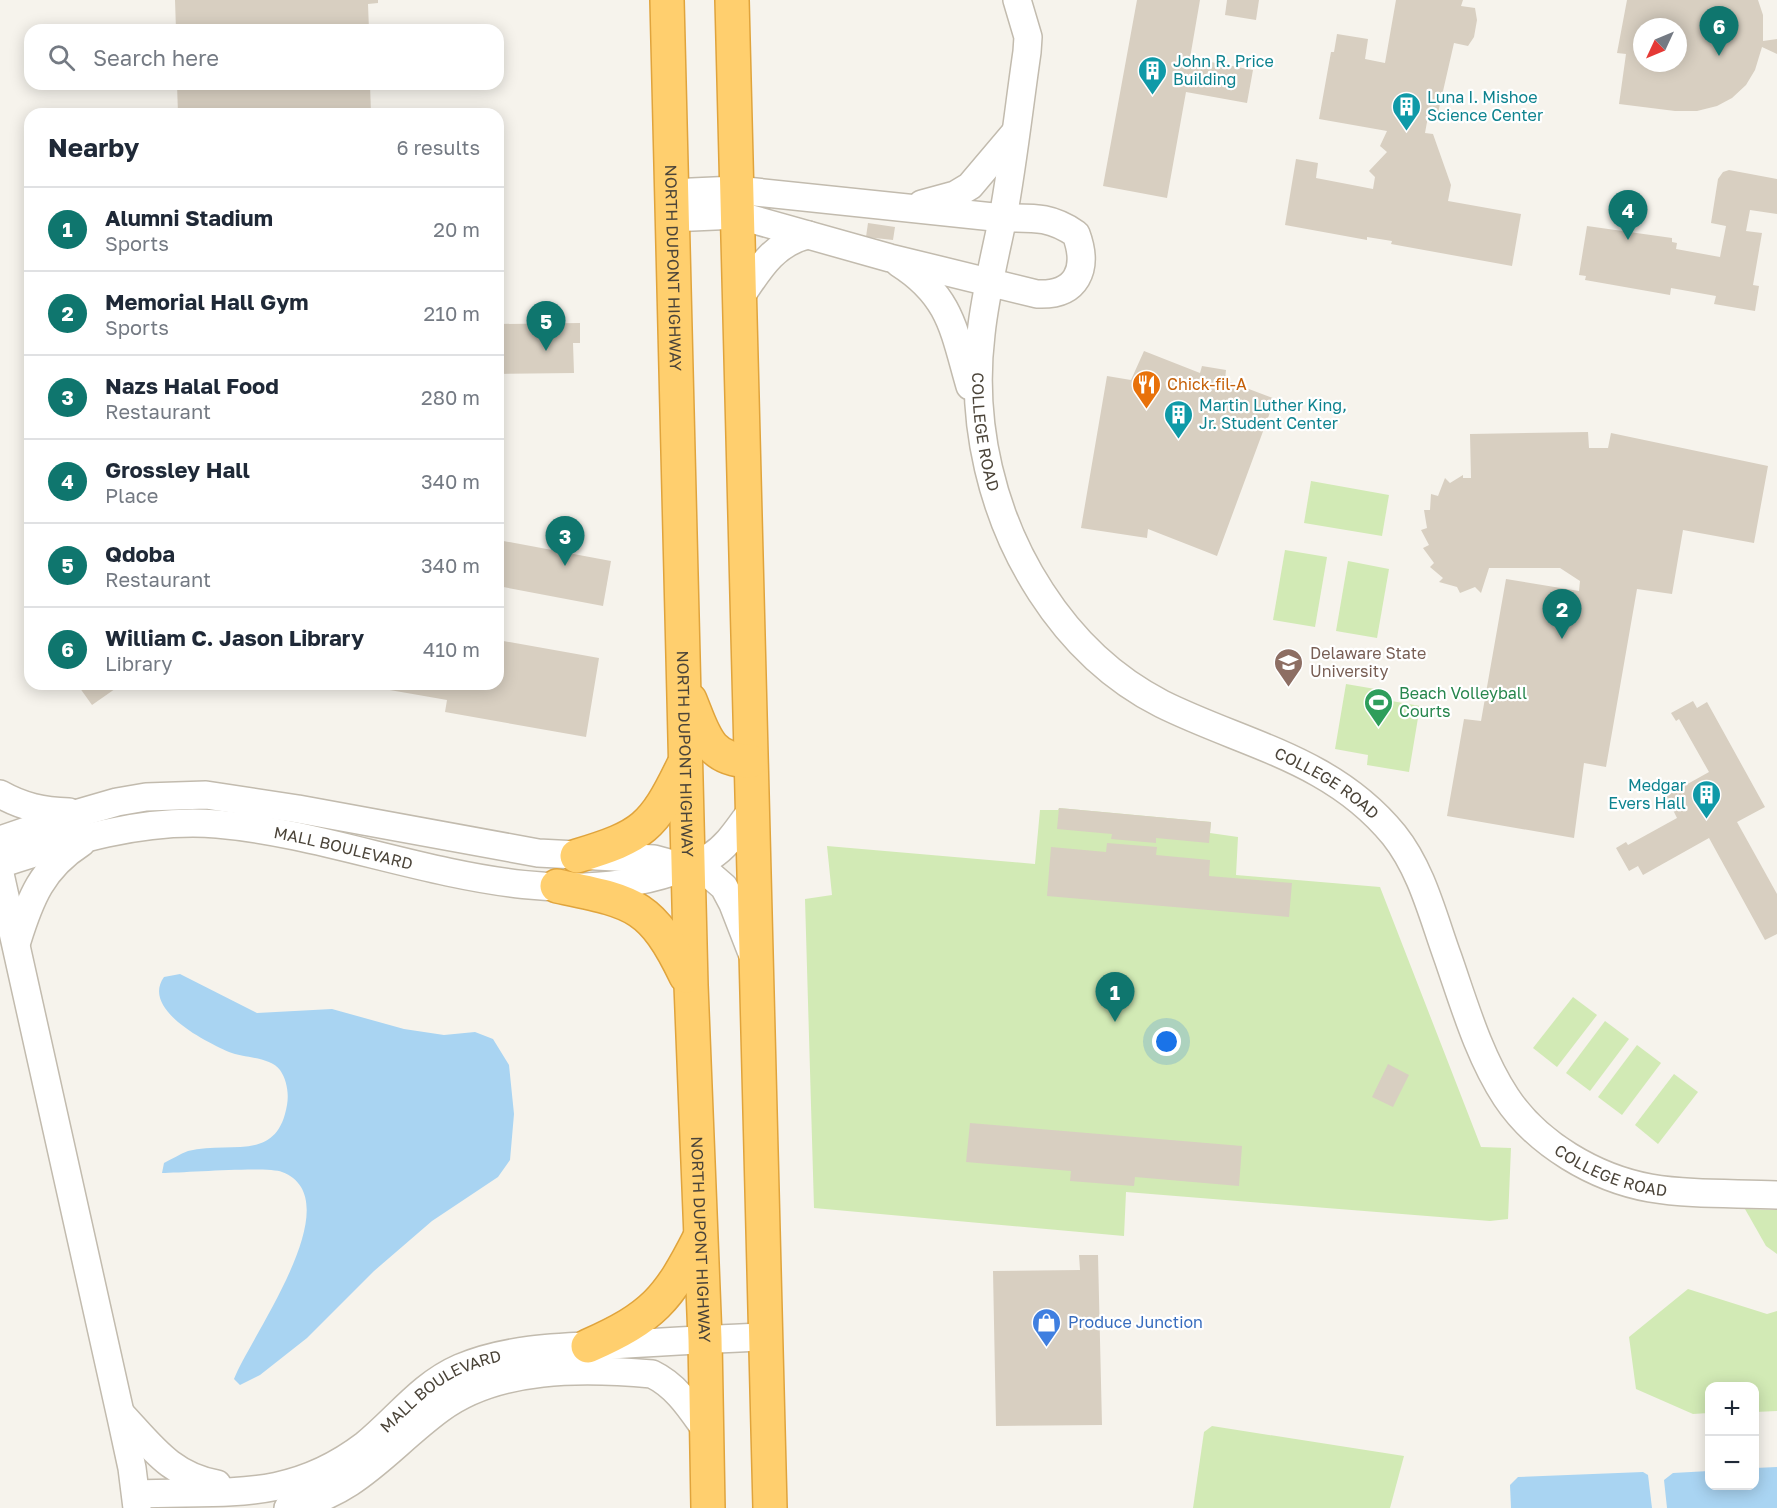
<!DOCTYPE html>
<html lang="en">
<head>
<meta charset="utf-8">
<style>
  body { margin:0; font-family:"Golos Text",sans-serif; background:#f6f6f7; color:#1f2937 }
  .controls { position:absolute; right:18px; bottom:18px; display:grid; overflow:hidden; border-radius:12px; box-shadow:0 3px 15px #0003 }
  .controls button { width:54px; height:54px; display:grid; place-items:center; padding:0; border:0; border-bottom:2px solid #e0e1e3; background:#fff; color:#1f2937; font:30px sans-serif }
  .compass { position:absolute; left:1633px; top:18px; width:54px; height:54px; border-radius:50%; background:#fff; box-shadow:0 3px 15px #0003; rotate:226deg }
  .you { position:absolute; left:1167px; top:1042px; width:21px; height:21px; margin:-15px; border:4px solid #fff; border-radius:50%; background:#1a73e8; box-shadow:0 0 0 9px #1a73e833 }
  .badge { display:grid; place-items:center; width:39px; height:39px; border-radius:50%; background:#0f766e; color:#fff; font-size:20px; font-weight:700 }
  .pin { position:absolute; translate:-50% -50px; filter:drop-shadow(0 2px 3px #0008) }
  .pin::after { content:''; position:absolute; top:32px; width:21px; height:18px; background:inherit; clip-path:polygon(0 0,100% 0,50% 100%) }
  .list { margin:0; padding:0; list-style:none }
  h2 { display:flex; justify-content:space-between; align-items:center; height:78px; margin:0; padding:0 24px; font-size:26px }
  h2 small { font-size:20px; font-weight:400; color:#747a83 }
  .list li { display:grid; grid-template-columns:39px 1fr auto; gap:18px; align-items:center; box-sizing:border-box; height:84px; padding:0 24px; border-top:2px solid #e0e1e3 }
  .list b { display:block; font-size:22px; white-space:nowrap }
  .list p { margin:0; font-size:20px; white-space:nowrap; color:#747a83 }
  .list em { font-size:20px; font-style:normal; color:#747a83 }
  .icon { flex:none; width:33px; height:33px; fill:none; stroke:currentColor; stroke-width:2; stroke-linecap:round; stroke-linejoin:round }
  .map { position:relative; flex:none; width:1777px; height:1508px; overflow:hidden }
  .search { position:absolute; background:#fff; box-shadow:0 3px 15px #0003; left:24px; top:24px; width:480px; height:66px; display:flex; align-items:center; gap:15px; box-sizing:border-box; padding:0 21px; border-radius:18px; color:#747a83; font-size:22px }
  .panel { position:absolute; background:#fff; box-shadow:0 3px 15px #0003; left:24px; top:108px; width:480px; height:582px; border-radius:18px }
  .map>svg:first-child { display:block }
  .green { fill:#d2eab5 }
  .water { fill:#a9d4f2 }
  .building { fill:#d8cfc1; fill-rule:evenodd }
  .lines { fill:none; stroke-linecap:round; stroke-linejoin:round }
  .minor-casing { stroke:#c2bbae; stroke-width:30 }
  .highway-casing { stroke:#e0a43c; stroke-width:36 }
  .minor { stroke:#fff; stroke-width:27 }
  .highway { stroke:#ffcf6e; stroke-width:33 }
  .labels { text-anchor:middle; stroke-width:4.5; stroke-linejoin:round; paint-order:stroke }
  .culture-label { font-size:16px; fill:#0d838f; stroke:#fff; text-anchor:start }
  .street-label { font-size:16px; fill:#4b4439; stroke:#fff }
  .food-label { font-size:16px; fill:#c56008; stroke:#fff; text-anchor:start }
  .education-label { font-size:16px; fill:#785e54; stroke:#fff; text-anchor:start }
  .leisure-label { font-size:16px; fill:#27864d; stroke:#fff; text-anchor:start }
  .shop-label { font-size:16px; fill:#366cbe; stroke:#fff; text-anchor:start }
</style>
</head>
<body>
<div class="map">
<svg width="1777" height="1508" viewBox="0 0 1777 1508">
  <rect width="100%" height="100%" fill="#f6f3ec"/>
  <!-- green -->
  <g class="green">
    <polygon points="1311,481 1389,495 1382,536 1304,523"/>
    <polygon points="1285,550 1327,557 1315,627 1273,620"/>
    <polygon points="1348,561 1389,569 1377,638 1336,631"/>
    <polygon points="1346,684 1387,691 1386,700 1420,706 1409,772 1367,765 1368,755 1335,749"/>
    <polygon points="1059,808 1211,822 1210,833 1238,837 1236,875 1380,887 1481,1147 1511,1148 1508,1219 1490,1221 1126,1192 1124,1236 814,1208 805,899 832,895 827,846 1035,864 1040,810 1058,810"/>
    <polygon points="1573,997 1597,1015 1557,1067 1533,1048"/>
    <polygon points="1605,1021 1629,1039 1590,1091 1566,1073"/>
    <polygon points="1637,1045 1661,1063 1622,1115 1598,1097"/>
    <polygon points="1674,1074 1698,1092 1658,1144 1635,1125"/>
    <polygon points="1745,1209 1777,1210 1777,1254 1766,1246"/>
    <polygon points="1688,1289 1767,1314 1777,1311 1777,1411 1755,1412 1754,1386 1710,1386 1709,1413 1693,1414 1636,1389 1629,1337"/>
    <polygon points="1212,1426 1404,1456 1390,1508 1193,1508 1204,1432"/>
  </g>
  <!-- water -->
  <g class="water">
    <path d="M 180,974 L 257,1013 L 332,1009 L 404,1029 L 444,1035 L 475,1032 L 493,1039 L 509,1065 L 514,1114 L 510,1160 L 498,1177 L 432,1221 L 374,1271 L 307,1338 L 260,1375 L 240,1385 L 234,1379 C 250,1337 353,1199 282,1172 C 267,1166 184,1173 162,1173 L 164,1163 C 172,1159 180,1154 188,1151 C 230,1140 277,1164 287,1105 C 289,1094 287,1080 280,1070 C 270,1057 244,1058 229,1052 C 204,1041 141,1009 164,977 Z"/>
    <polygon points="1777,1467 1777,1508 1667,1508 1664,1480 1673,1473 1709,1471 1710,1486 1754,1486 1755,1468"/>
    <polygon points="1643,1472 1648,1475 1652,1508 1511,1508 1510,1485 1518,1477"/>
  </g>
  <!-- building -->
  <g class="building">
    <polygon points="175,0 378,0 378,3 368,4 369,30 176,30"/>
    <polygon points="1137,0 1200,0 1190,58 1253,70 1247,103 1186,92 1167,198 1103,186"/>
    <polygon points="1227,0 1259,0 1256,20 1225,15"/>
    <polygon points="1396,0 1463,0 1461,6 1475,8 1477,20 1474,37 1468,46 1454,43 1438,113 1429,111 1425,133 1433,134 1451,185 1448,201 1521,214 1512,266 1391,244 1392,241 1367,237 1367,240 1285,225 1296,159 1318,163 1316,178 1373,189 1375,177 1369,171 1387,152 1380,146 1387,131 1319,119 1331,52 1334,52 1337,34 1368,39 1365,59 1385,63"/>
    <path d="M 1627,0 L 1758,0 L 1763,15 L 1763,41 L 1777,39 L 1777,54 L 1762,47 L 1755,70 L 1746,85 L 1732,98 L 1717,106 L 1697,111 L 1675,111 L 1619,104 L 1626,54 L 1617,53 ZM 1642,27 L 1678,27 L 1678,63 L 1642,63 Z"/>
    <polygon points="177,84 370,84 371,114 178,114"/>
    <polygon points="1729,170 1777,179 1777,214 1750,210 1746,231 1762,233 1753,285 1759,286 1755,311 1714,304 1716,296 1671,288 1670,295 1585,280 1586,276 1579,275 1587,226 1672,238 1672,242 1677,243 1676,249 1720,257 1726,226 1711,223 1718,179 1723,172"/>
    <polygon points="868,223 895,227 893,240 866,237"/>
    <polygon points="580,323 580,343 573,343 574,373 498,374 498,324"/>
    <polygon points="1144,351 1200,373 1202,366 1226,370 1225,380 1275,399 1217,556 1148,529 1147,538 1081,528 1107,376 1131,380"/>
    <polygon points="1588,432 1589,448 1608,448 1611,433 1768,466 1754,543 1683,530 1672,594 1637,589 1606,767 1584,763 1574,838 1447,816 1464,719 1481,721 1506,579 1579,591 1580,581 1560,568 1489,568 1481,593 1475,587 1460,593 1457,587 1439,582 1443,578 1430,567 1434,563 1423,548 1429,545 1421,530 1427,528 1424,510 1430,510 1431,494 1438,496 1445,478 1450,483 1463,475 1463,478 1471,478 1470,434"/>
    <polygon points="498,540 611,561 603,606 498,586"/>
    <polygon points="498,640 599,658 586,737 445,712 447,700 361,685 498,684"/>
    <polygon points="77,684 122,684 92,705"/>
    <polygon points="1693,701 1697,708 1707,702 1765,807 1737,822 1777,894 1777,934 1765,940 1709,838 1643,875 1638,866 1629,871 1616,848 1626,842 1628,845 1677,818 1666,796 1709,772 1679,719 1676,721 1671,713"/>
    <polygon points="1059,808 1211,822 1209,843 1156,838 1156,843 1111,839 1112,834 1057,829"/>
    <polygon points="1107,843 1157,847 1156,855 1210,860 1209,876 1292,883 1289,917 1047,896 1051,847 1106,852"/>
    <polygon points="1388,1064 1409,1075 1393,1107 1372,1097"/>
    <polygon points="970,1123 1242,1146 1239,1186 1135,1177 1134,1186 1070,1181 1071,1171 966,1162"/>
    <polygon points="1079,1255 1098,1255 1102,1425 996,1426 993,1271 1080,1270"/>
  </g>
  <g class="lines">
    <defs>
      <g id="minor">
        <path id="s1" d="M 1017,0 L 1028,37 L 1027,52 C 1019,107 1013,163 1003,217 C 995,256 985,295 981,334 C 970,423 992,517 1041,592 C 1072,640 1111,678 1162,704 C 1245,745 1332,759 1394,835 C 1422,870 1433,917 1448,958 C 1464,1004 1479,1056 1506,1097 C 1537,1144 1595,1178 1650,1188 C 1691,1195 1735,1193 1777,1195"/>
        <path d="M 670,193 L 736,190 L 1003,218 C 1033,218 1050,216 1076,234 C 1089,269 1077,296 1037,294 L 890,258 L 737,215 L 670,218"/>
        <polyline points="922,204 955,195 970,186 1014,134"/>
        <path d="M 899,263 C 951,296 954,331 970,386"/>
        <path d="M 739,299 C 758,271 773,243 808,235"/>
        <path d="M 0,794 C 23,807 43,811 69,812"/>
        <polyline points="0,840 79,813 117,802 146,797 206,795 298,809 538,853 654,859 709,874 724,887 733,904 752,953"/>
        <path id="s2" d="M 0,864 C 70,841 142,818 217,824 C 367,837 522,921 672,872 C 685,868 700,865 710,857 C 729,845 739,827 752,810"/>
        <polyline points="0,874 121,1417 132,1468 137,1508"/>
        <path d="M 17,941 C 30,899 42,868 81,843"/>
        <path d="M 121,1414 C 151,1446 171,1476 217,1484"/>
        <path id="s3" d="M 136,1494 C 225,1490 289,1503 365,1445 C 397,1419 421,1385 460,1368 C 507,1348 560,1347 611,1345 C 662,1342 714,1339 765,1337"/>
        <path d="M 288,1508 C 358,1493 387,1448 440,1409 C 498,1366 584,1368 652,1374 C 677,1386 691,1409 706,1430"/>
      </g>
      <g id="highway">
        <path id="s4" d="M 667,0 L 691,985 L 705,1339 L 708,1508"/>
        <polyline points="732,0 770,1508"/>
        <path d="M 690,700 C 704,734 708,760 750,761"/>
        <path d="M 577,856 C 643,836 653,828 683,766"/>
        <path d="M 557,886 C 633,902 651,903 686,976"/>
        <path d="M 588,1346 C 653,1317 668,1300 700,1237"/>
      </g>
    </defs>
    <!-- minor casing -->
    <use href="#minor" class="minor-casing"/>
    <!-- highway casing -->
    <use href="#highway" class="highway-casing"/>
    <!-- minor -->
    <use href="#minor" class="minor"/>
    <!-- highway -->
    <use href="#highway" class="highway"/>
  </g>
  <!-- icons -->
  <defs>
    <symbol id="building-pin" viewBox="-11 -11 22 30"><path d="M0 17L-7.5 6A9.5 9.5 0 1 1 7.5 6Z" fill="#0f9aa8" stroke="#fff"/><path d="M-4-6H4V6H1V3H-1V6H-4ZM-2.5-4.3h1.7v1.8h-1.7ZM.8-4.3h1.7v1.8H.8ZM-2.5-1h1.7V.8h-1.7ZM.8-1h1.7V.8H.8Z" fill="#fff"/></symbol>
    <symbol id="restaurant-pin" viewBox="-11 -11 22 30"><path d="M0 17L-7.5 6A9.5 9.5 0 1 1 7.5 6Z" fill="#e8710a" stroke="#fff"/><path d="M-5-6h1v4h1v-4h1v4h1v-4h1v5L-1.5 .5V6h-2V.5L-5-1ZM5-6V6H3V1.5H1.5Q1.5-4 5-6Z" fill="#fff"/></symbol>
    <symbol id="university-pin" viewBox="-11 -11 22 30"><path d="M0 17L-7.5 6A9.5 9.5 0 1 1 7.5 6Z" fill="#8d6e63" stroke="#fff"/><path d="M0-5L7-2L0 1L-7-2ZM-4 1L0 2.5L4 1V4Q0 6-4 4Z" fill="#fff"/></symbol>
    <symbol id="stadium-pin" viewBox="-11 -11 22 30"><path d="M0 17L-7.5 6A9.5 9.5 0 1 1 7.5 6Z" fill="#2e9e5b" stroke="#fff"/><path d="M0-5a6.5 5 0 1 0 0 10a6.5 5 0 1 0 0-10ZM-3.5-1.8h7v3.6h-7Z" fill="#fff"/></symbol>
    <symbol id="shop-pin" viewBox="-11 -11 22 30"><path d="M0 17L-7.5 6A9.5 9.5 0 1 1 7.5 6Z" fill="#3f7fe0" stroke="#fff"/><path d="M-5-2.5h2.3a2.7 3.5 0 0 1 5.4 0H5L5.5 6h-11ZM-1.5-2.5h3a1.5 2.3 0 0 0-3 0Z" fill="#fff"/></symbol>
  </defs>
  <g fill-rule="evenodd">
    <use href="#building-pin" x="1136" y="54" width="33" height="45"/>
    <use href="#building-pin" x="1390" y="90" width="33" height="45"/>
    <use href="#restaurant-pin" x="1130" y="368" width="33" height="45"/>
    <use href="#building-pin" x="1162" y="398" width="33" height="45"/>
    <use href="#university-pin" x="1272" y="646" width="33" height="45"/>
    <use href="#stadium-pin" x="1362" y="686" width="33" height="45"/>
    <use href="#building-pin" x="1690" y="778" width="33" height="45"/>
    <use href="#shop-pin" x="1030" y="1306" width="33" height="45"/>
  </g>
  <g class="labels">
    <!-- culture labels -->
    <g class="culture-label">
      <text x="1173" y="67">John R. Price<tspan x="1173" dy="18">Building</tspan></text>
      <text x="1427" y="103">Luna I. Mishoe<tspan x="1427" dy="18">Science Center</tspan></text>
      <text x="1199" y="411">Martin Luther King,<tspan x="1199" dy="18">Jr. Student Center</tspan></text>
      <text x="1686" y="791" text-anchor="end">Medgar<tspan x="1686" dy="18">Evers Hall</tspan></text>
    </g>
    <!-- street labels -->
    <g class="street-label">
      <text dy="6" stroke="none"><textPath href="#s4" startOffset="268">NORTH DUPONT HIGHWAY</textPath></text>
      <text dy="6" stroke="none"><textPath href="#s1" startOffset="438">COLLEGE ROAD</textPath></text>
      <text dy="6" stroke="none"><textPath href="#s4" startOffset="754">NORTH DUPONT HIGHWAY</textPath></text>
      <text dy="6" stroke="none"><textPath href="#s1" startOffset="960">COLLEGE ROAD</textPath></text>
      <text dy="6" stroke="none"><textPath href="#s2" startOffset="351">MALL BOULEVARD</textPath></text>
      <text dy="6" stroke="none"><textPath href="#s1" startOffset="1464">COLLEGE ROAD</textPath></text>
      <text dy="6" stroke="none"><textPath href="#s4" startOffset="1240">NORTH DUPONT HIGHWAY</textPath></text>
      <text dy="6" stroke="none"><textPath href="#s3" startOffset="334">MALL BOULEVARD</textPath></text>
    </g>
    <!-- food labels -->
    <g class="food-label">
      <text x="1167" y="390">Chick-fil-A</text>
    </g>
    <!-- education labels -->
    <g class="education-label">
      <text x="1310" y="659">Delaware State<tspan x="1310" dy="18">University</tspan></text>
    </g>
    <!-- leisure labels -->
    <g class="leisure-label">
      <text x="1399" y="699">Beach Volleyball<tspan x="1399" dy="18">Courts</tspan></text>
    </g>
    <!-- shop labels -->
    <g class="shop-label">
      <text x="1068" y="1328">Produce Junction</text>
    </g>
  </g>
</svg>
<div class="controls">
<button>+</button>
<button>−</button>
</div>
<svg class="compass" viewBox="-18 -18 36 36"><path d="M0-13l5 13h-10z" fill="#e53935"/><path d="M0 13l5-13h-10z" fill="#747a83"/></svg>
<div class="you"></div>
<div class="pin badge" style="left:1115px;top:1022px">1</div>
<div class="pin badge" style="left:1562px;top:639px">2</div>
<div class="pin badge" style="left:565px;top:566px">3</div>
<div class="pin badge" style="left:1628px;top:240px">4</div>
<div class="pin badge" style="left:546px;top:351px">5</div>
<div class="pin badge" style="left:1719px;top:56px">6</div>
<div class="search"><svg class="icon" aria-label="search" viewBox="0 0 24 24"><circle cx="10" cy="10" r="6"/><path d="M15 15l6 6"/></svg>Search here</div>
<section class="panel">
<h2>Nearby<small>6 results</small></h2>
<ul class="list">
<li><span class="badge">1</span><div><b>Alumni Stadium</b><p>Sports</p></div><em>20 m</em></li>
<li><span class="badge">2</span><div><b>Memorial Hall Gym</b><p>Sports</p></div><em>210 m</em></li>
<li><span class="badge">3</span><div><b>Nazs Halal Food</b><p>Restaurant</p></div><em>280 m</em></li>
<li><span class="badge">4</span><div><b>Grossley Hall</b><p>Place</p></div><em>340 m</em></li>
<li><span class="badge">5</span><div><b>Qdoba</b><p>Restaurant</p></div><em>340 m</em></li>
<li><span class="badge">6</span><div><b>William C. Jason Library</b><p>Library</p></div><em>410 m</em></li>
</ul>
</section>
</div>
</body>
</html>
